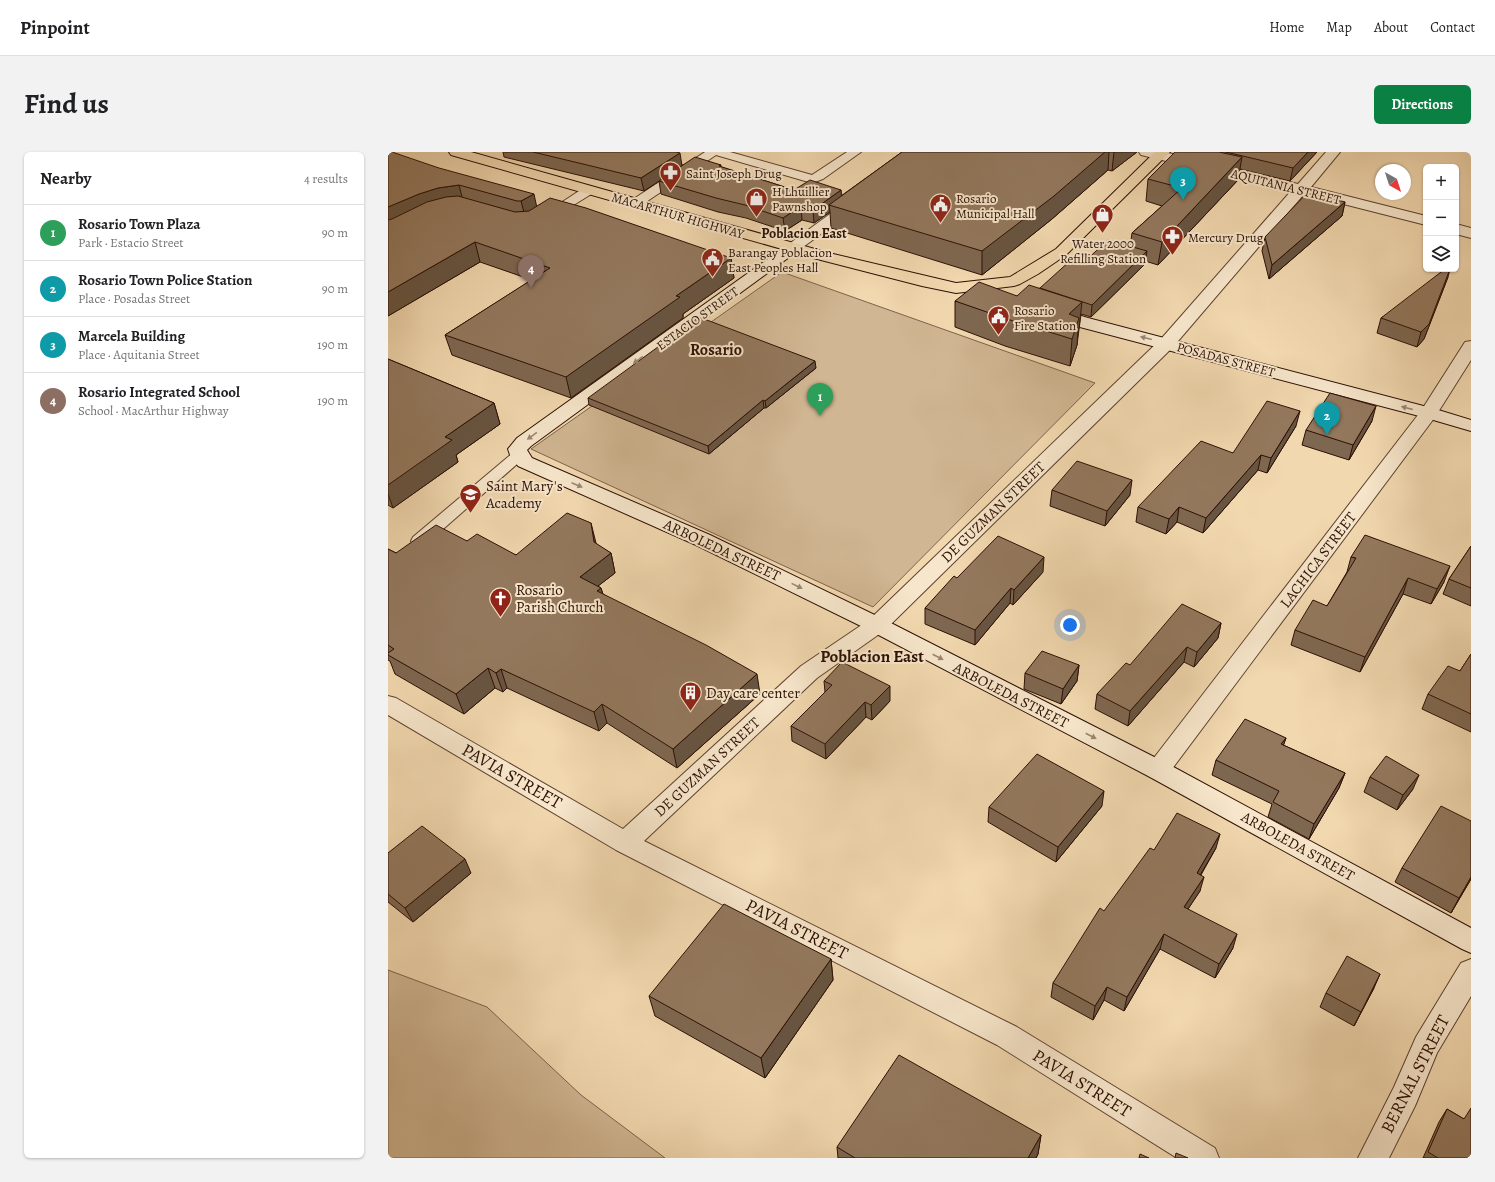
<!DOCTYPE html>
<html lang="en">
<head>
<meta charset="utf-8">
<style>
  body { margin:0; font-family:Alegreya,serif; background:#f2f2f2; color:#202124 }
  .controls { position:absolute; right:12px; top:12px; display:grid; overflow:hidden; border-radius:6px; box-shadow:0 1px 3px #0004 }
  .controls button { width:36px; height:36px; display:grid; place-items:center; padding:0; border:0; border-bottom:1px solid #e0e0e0; background:#fff; color:#202124; font:20px sans-serif }
  .compass { position:absolute; left:987px; top:12px; width:36px; height:36px; border-radius:50%; background:#fff; box-shadow:0 1px 3px #0004; rotate:141deg }
  .you { position:absolute; left:682px; top:473px; width:14px; height:14px; margin:-10px; border:3px solid #fff; border-radius:50%; background:#1a73e8; box-shadow:0 0 0 6px #1a73e833 }
  .badge { display:grid; place-items:center; width:26px; height:26px; border-radius:50%; background:#0b8043; color:#fff; font-size:13px; font-weight:700 }
  .pin { position:absolute; translate:-50% -33px; filter:drop-shadow(0 1px 2px #0008) }
  .pin::after { content:''; position:absolute; top:21px; width:14px; height:12px; background:inherit; clip-path:polygon(0 0,100% 0,50% 100%) }
  .list { margin:0; padding:0; list-style:none }
  h2 { display:flex; justify-content:space-between; align-items:center; height:52px; margin:0; padding:0 16px; font-size:17px }
  h2 small { font-size:13px; font-weight:400; color:#757577 }
  .list li { display:grid; grid-template-columns:26px 1fr auto; gap:12px; align-items:center; box-sizing:border-box; height:56px; padding:0 16px; border-top:1px solid #e0e0e0 }
  .list b { display:block; font-size:15px; white-space:nowrap }
  .list p { margin:0; font-size:13px; white-space:nowrap; color:#757577 }
  .list em { font-size:13px; font-style:normal; color:#757577 }
  .icon { flex:none; width:22px; height:22px; fill:none; stroke:currentColor; stroke-width:2; stroke-linecap:round; stroke-linejoin:round }
  .map { position:relative; flex:none; width:1083px; height:1006px; overflow:hidden; border-radius:6px }
  header { display:flex; align-items:center; gap:24px; box-sizing:border-box; height:56px; padding:0 20px; background:#fff; border-bottom:1px solid #e0e0e0 }
  header strong { font-size:19px }
  nav { display:flex; gap:22px; margin-inline-start:auto; font-size:14px }
  .intro { display:flex; align-items:center; justify-content:space-between; box-sizing:border-box; height:96px; padding:0 24px }
  h1 { margin:0; font-size:28px }
  .button { padding:10px 18px; border-radius:6px; background:#0b8043; color:#fff; font-size:14px; font-weight:700 }
  main { display:flex; gap:24px; padding:0 24px }
  aside { flex:1; background:#fff; border-radius:6px; box-shadow:0 1px 3px #0004 }
  .map>svg:first-child { display:block }
  .green { fill:#d0b692; stroke:#7e624b }
  .lines { fill:none; stroke-linecap:round; stroke-linejoin:round }
  .service-casing { stroke:#5e412f; stroke-width:2 }
  .minor-casing { stroke:#5e412f; stroke-width:2 }
  .secondary-casing { stroke:#2c0f04; stroke-width:2 }
  .trunk-casing { stroke:#2c0f04; stroke-width:2 }
  .service { fill:#f7e6cb; fill-rule:evenodd }
  .minor { fill:#f7e6cb; fill-rule:evenodd }
  .secondary { fill:#f7e6cb; fill-rule:evenodd }
  .trunk { fill:#f2d8af; fill-rule:evenodd }
  .wall { fill:#7e6750; stroke:#2c0f04 }
  .shaded-wall { fill:#675441; stroke:#2c0f04 }
  .building { fill:#93785d; stroke:#2c0f04 }
  .oneway { fill:#9c8571 }
  .labels { text-anchor:middle; stroke-width:4; stroke-linejoin:round; paint-order:stroke }
  .far-poi-label { font-size:13px; fill:#2c0f04; stroke:#f7e6cb; text-anchor:start }
  .far-street-label { font-size:13px; fill:#2c0f04; stroke:#f7e6cb }
  .far-quarter-label { font-size:14px; font-weight:bold; fill:#2c0f04; stroke:#f7e6cb }
  .poi-label { font-size:15px; fill:#2c0f04; stroke:#f7e6cb; text-anchor:start }
  .street-label { font-size:15px; fill:#2c0f04; stroke:#f7e6cb }
  .far-district-label { font-size:16px; font-weight:bold; fill:#2c0f04; stroke:#f7e6cb }
  .quarter-label { font-size:17px; font-weight:bold; fill:#2c0f04; stroke:#f7e6cb }
  .near-street-label { font-size:18px; fill:#2c0f04; stroke:#f7e6cb }
</style>
</head>
<body>
<header>
<strong>Pinpoint</strong>
<nav><a>Home</a><a>Map</a><a>About</a><a>Contact</a></nav>
</header>
<div class="intro"><h1>Find us</h1><a class="button">Directions</a></div>
<main>
<aside>
<h2>Nearby<small>4 results</small></h2>
<ul class="list">
<li><span class="badge" style="background:#2e9e5b">1</span><div><b>Rosario Town Plaza</b><p>Park · Estacio Street</p></div><em>90 m</em></li>
<li><span class="badge" style="background:#0f9aa8">2</span><div><b>Rosario Town Police Station</b><p>Place · Posadas Street</p></div><em>90 m</em></li>
<li><span class="badge" style="background:#0f9aa8">3</span><div><b>Marcela Building</b><p>Place · Aquitania Street</p></div><em>190 m</em></li>
<li><span class="badge" style="background:#8d6e63">4</span><div><b>Rosario Integrated School</b><p>School · MacArthur Highway</p></div><em>190 m</em></li>
</ul>
</aside>
<div class="map">
<svg width="1083" height="1006" viewBox="0 0 1083 1006">
  <rect width="100%" height="100%" fill="#f2d8af"/>
  <filter id="stains"><feTurbulence type="fractalNoise" baseFrequency=".005" numOctaves="4"/><feColorMatrix values="0 0 0 0 .2 0 0 0 0 .09 0 0 0 0 .02 0 0 0 .5 -.17"/></filter>
  <radialGradient id="worn" r=".72"><stop offset=".6" stop-color="#630" stop-opacity="0"/><stop offset="1" stop-color="#630" stop-opacity=".3"/></radialGradient>
  <!-- green -->
  <g class="green">
    <polygon points="394,120 707,231 485,455 143,297"/>
    <polygon points="0,818 99,855 193,943 277,1006 0,1006"/>
  </g>
  <g class="lines">
    <defs>
      <g id="service">
        <polygon points="317,0 342,0 424,23 459,0 473,0 435,27 424,31 328,3 252,54 244,54 242,51 244,48"/>
        <polygon points="201,34 205,35 207,38 205,41 163,67 155,67 153,64 197,35"/>
        <polygon points="131,298 136,300 139,303 136,306 37,393 31,394 25,393 23,389 25,385 126,300"/>
      </g>
      <g id="minor">
        <polygon points="751,0 776,0 910,32 938,0 952,0 923,35 1038,64 1038,73 916,42 785,195 497,478 429,526 256,689 629,875 827,996 831,1006 789,1006 609,893 228,698 0,563 0,544 8,546 235,677 413,514 481,468 773,187 903,39 753,3"/>
        <polygon points="466,47 471,48 473,51 471,54 411,98 406,100 401,98 398,95 401,92 461,48"/>
        <polygon points="1068,72 1083,76 1083,86 1068,82"/>
        <polygon points="1083,189 1083,208 1047,265 778,625 770,627 762,625 758,618 762,611 1033,259 1077,190"/>
        <polygon points="1083,807 1083,844 1049,901 1027,954 1001,1006 970,1006 1006,935 1028,885 1073,811"/>
      </g>
      <g id="secondary">
        <polygon points="406,90 411,92 414,95 411,98 143,294 139,298 144,306 322,383 497,468 778,611 1083,776 1083,801 1074,797 762,625 481,478 308,393 130,314 122,303 120,297 129,286 401,92"/>
        <polygon points="664,155 700,166 1047,257 1083,268 1083,279 1035,265 688,174 658,163 656,160 658,157"/>
      </g>
      <polygon id="trunk" points="61,0 83,0 441,101 568,131 622,125 668,97 767,0 782,0 678,103 650,122 632,132 626,134 568,141 534,134 429,107 63,3"/>
    </defs>
    <!-- service casing -->
    <use href="#service" class="service-casing"/>
    <!-- minor casing -->
    <use href="#minor" class="minor-casing"/>
    <!-- secondary casing -->
    <use href="#secondary" class="secondary-casing"/>
    <!-- trunk casing -->
    <use href="#trunk" class="trunk-casing"/>
    <!-- service -->
    <use href="#service" class="service"/>
    <!-- minor -->
    <use href="#minor" class="minor"/>
    <!-- secondary -->
    <use href="#secondary" class="secondary"/>
    <!-- trunk -->
    <use href="#trunk" class="trunk"/>
  </g>
  <!-- wall -->
  <g class="wall">
    <polygon points="0,0 148,54 343,106 346,126 295,162 295,166 183,246 64,203 57,183 144,128 92,110 0,164"/>
    <polygon points="115,0 288,0 294,13 333,13 333,15 406,38 453,38 453,44 514,0 749,0 724,19 720,18 664,67 594,123 443,76 442,60 426,71 414,68 397,79 358,66 330,60 273,42 271,29 256,39 116,5"/>
    <polygon points="787,0 929,0 902,29 852,17 850,28 770,113 757,109 757,112 703,165 693,162 689,193 682,214 617,194 567,175 567,149 629,144 652,136 695,111 742,95 744,81 774,54 758,49 760,27"/>
    <polygon points="957,50 954,64 881,127 874,99 877,85"/>
    <polygon points="1060,125 1036,187 1029,195 989,181 993,166"/>
    <polygon points="0,207 106,251 112,272 68,303 70,310 5,356 0,353"/>
    <polygon points="428,216 378,256 376,256 321,302 201,253 200,246"/>
    <polygon points="984,269 961,308 914,293 918,278"/>
    <polygon points="908,274 879,321 870,318 815,381 789,370 778,382 748,370 750,355 845,301"/>
    <polygon points="664,338 742,343 717,374 662,354"/>
    <polygon points="79,389 128,403 208,392 223,401 227,421 210,434 213,436 215,442 372,542 289,616 219,571 211,579 119,536 115,540 107,536 76,562 7,522 2,509 0,508 0,397 8,401"/>
    <polygon points="1083,394 1083,454 1055,442 1061,427"/>
    <polygon points="963,405 1056,430 1043,452 1015,442 972,520 903,493 907,478 939,454 959,420"/>
    <polygon points="655,420 625,453 622,451 587,493 537,472 537,456 569,426"/>
    <polygon points="833,471 830,486 806,515 796,510 740,574 707,557 709,542 742,513"/>
    <polygon points="1083,502 1083,580 1034,557 1040,542 1072,519"/>
    <polygon points="691,513 689,529 673,552 636,537 637,521"/>
    <polygon points="436,529 502,549 484,568 478,565 438,607 404,589 403,574 437,540"/>
    <polygon points="898,586 895,593 957,621 951,636 921,687 880,665 884,652 824,623 828,608"/>
    <polygon points="982,625 1025,637 1009,658 976,640"/>
    <polygon points="714,654 668,710 600,670 601,655"/>
    <polygon points="1083,669 1083,727 1063,761 1007,730 1014,716"/>
    <polygon points="828,696 813,723 812,739 800,757 845,796 827,826 772,797 736,859 716,848 705,868 663,845 665,831 716,759"/>
    <polygon points="0,701 83,721 25,770 0,750"/>
    <polygon points="443,807 445,828 377,926 267,864 261,844"/>
    <polygon points="986,836 966,874 932,855 938,841"/>
    <polygon points="1059,957 1076,967 1083,1006 1035,1006 1051,970"/>
    <polygon points="653,983 650,1002 648,1006 450,1006 449,995"/>
  </g>
  <!-- shaded-wall -->
  <g class="shaded-wall">
    <polygon points="717,0 721,0 720,18 664,67 594,123 594,99"/>
    <polygon points="726,0 749,0 724,19"/>
    <polygon points="920,0 929,0 902,29 905,16"/>
    <polygon points="292,1 294,14 256,39 253,26"/>
    <polygon points="854,5 850,28 770,113 774,90"/>
    <polygon points="71,33 76,53 0,77 0,55 31,42 50,36"/>
    <polygon points="453,38 454,51 441,53 442,60 426,71 425,58"/>
    <polygon points="146,42 150,61 138,68 133,49"/>
    <polygon points="957,50 954,64 881,127 884,113"/>
    <polygon points="413,54 414,68 397,79 395,66"/>
    <polygon points="87,90 92,110 0,164 0,140"/>
    <polygon points="759,99 757,112 703,165 704,153"/>
    <polygon points="343,106 346,126 295,162 295,166 183,246 178,225 288,144"/>
    <polygon points="1062,117 1060,125 1036,187 1029,195 1033,180"/>
    <polygon points="694,150 691,176 690,178 689,193 682,214 684,187 681,162"/>
    <polygon points="427,209 428,216 378,256 377,249"/>
    <polygon points="375,248 376,256 321,302 320,294"/>
    <polygon points="106,251 112,272 68,303 70,310 5,356 0,342 0,333 57,285"/>
    <polygon points="988,254 984,269 961,308 965,293"/>
    <polygon points="912,259 908,274 879,321 883,306"/>
    <polygon points="873,303 870,318 815,381 818,366"/>
    <polygon points="744,328 742,343 717,374 719,359"/>
    <polygon points="791,355 789,370 778,382 781,367"/>
    <polygon points="203,371 208,391 211,410 206,390"/>
    <polygon points="223,401 227,421 197,444 192,425"/>
    <polygon points="656,405 655,420 625,453 626,438"/>
    <polygon points="1062,414 1056,430 1043,452 1049,437"/>
    <polygon points="1020,426 1015,442 972,520 977,505"/>
    <polygon points="213,436 218,455 209,439"/>
    <polygon points="623,436 622,451 587,493 587,478"/>
    <polygon points="833,471 830,486 806,515 809,500"/>
    <polygon points="799,495 796,510 740,574 742,559"/>
    <polygon points="691,513 689,529 673,552 675,537"/>
    <polygon points="100,516 107,536 76,562 68,542"/>
    <polygon points="113,517 119,536 115,540 108,521"/>
    <polygon points="369,522 372,542 289,616 285,597"/>
    <polygon points="502,534 502,549 484,568 483,553"/>
    <polygon points="477,550 478,565 438,607 437,592"/>
    <polygon points="214,552 219,571 211,579 206,560"/>
    <polygon points="898,586 893,601 893,592"/>
    <polygon points="957,621 951,636 921,687 926,672"/>
    <polygon points="1031,623 1025,637 1009,658 1015,643"/>
    <polygon points="716,639 714,654 668,710 670,695"/>
    <polygon points="832,682 828,696 805,735 809,721"/>
    <polygon points="77,707 83,721 25,770 17,756"/>
    <polygon points="816,725 812,739 792,769 796,755"/>
    <polygon points="1083,725 1083,727 1063,761 1071,746"/>
    <polygon points="776,782 772,797 736,859 739,845"/>
    <polygon points="849,782 845,796 827,826 831,812"/>
    <polygon points="443,807 445,828 377,926 373,906"/>
    <polygon points="992,822 986,836 966,874"/>
    <polygon points="719,835 716,848 705,868 707,854"/>
    <polygon points="653,983 650,1002 648,1006 640,1006"/>
  </g>
  <!-- building -->
  <g class="building">
    <polygon points="0,0 4,0 51,16 146,42 133,49 129,49 71,33 50,36 31,42 0,55"/>
    <polygon points="145,0 288,0 292,1 253,26"/>
    <polygon points="514,0 717,0 666,44 594,99 441,53"/>
    <polygon points="787,0 831,0 854,5 774,90 744,81 794,36 760,27"/>
    <polygon points="838,0 920,0 905,16"/>
    <polygon points="307,5 333,13 331,14 406,38 422,28 453,38 425,58 413,54 395,66 357,53 328,46 271,29"/>
    <polygon points="920,40 957,50 884,113 877,85"/>
    <polygon points="70,44 127,60 141,59 162,46 198,56 343,106 288,144 292,145 178,225 57,183 162,116 87,90 0,140 0,68 4,67 39,50 58,45"/>
    <polygon points="720,88 759,99 704,153 652,136 683,108 695,111"/>
    <polygon points="1057,117 1062,117 1041,172 1033,180 993,166"/>
    <polygon points="591,130 629,144 641,133 694,150 681,162 691,166 684,187 619,167 567,149"/>
    <polygon points="311,165 427,209 377,249 375,248 320,294 200,246"/>
    <polygon points="0,207 106,251 57,285 64,288 0,333"/>
    <polygon points="942,241 988,254 965,293 918,278"/>
    <polygon points="879,249 912,259 883,306 873,303 818,366 791,355 781,367 750,355 813,289 845,301"/>
    <polygon points="689,309 744,328 719,359 664,338"/>
    <polygon points="179,361 203,371 206,390 223,401 192,425 213,436 209,439 318,493 369,522 285,597 214,552 206,560 113,517 108,521 100,516 68,542 0,503 0,501 6,497 0,493 0,397 8,401 48,373 79,389 89,382 128,403"/>
    <polygon points="977,383 1062,414 1049,437 1020,426 977,505 907,478 925,448 939,454 968,406 963,405"/>
    <polygon points="610,384 656,405 626,438 623,436 587,478 537,456 566,424 569,426"/>
    <polygon points="1083,394 1083,436 1061,427"/>
    <polygon points="794,452 833,471 809,500 799,495 742,559 709,542 738,511 742,513"/>
    <polygon points="654,499 691,513 675,537 637,521"/>
    <polygon points="1083,502 1083,562 1040,542 1060,514 1072,519"/>
    <polygon points="454,510 502,534 483,553 477,550 437,592 403,574 444,533 436,529"/>
    <polygon points="857,567 898,586 893,592 957,621 926,672 885,650 891,639 828,608"/>
    <polygon points="649,602 716,639 670,695 601,655"/>
    <polygon points="998,604 1031,623 1015,643 982,625"/>
    <polygon points="1053,654 1083,669 1083,725 1071,746 1014,716"/>
    <polygon points="789,661 832,682 809,721 816,725 796,755 849,782 831,812 776,782 739,845 719,835 707,854 665,831 712,756 716,759 762,696 766,698"/>
    <polygon points="34,674 77,707 17,756 0,742 0,701"/>
    <polygon points="336,752 443,807 373,906 261,844"/>
    <polygon points="959,804 992,822 973,860 938,841"/>
    <polygon points="511,903 653,983 640,1006 467,1006 449,995"/>
    <polygon points="1083,956 1083,1006 1050,1006 1040,1000 1059,957 1076,967"/>
    <polygon points="788,1001 800,1006 787,1006"/>
    <polygon points="752,1002 761,1006 751,1006"/>
  </g>
  <!-- one-way arrows -->
  <defs><path id="oneway-solid" d="M-6-.8H1V-3.2L6.5 0L1 3.2V.8H-6Z"/></defs>
  <g class="oneway">
    <use href="#oneway-solid" transform="translate(758 186) rotate(-166)"/>
    <use href="#oneway-solid" transform="translate(250 208) rotate(144)"/>
    <use href="#oneway-solid" transform="translate(1019 256) rotate(-165)"/>
    <use href="#oneway-solid" transform="translate(144 284) rotate(144)"/>
    <use href="#oneway-solid" transform="translate(189 333) rotate(23)"/>
    <use href="#oneway-solid" transform="translate(409 434) rotate(26)"/>
    <use href="#oneway-solid" transform="translate(550 505) rotate(27)"/>
    <use href="#oneway-solid" transform="translate(703 584) rotate(27)"/>
  </g>
  <!-- icons -->
  <defs>
    <symbol id="pharmacy-pin" viewBox="-11 -11 22 30"><path d="M0 17L-7.5 6A9.5 9.5 0 1 1 7.5 6Z" fill="#8f2418" stroke="#f7e6cb"/><path d="M-2-6h4v4h4v4h-4v4h-4v-4h-4v-4h4Z" fill="#fff"/></symbol>
    <symbol id="shop-pin" viewBox="-11 -11 22 30"><path d="M0 17L-7.5 6A9.5 9.5 0 1 1 7.5 6Z" fill="#8f2418" stroke="#f7e6cb"/><path d="M-5-2.5h2.3a2.7 3.5 0 0 1 5.4 0H5L5.5 6h-11ZM-1.5-2.5h3a1.5 2.3 0 0 0-3 0Z" fill="#fff"/></symbol>
    <symbol id="civic-pin" viewBox="-11 -11 22 30"><path d="M0 17L-7.5 6A9.5 9.5 0 1 1 7.5 6Z" fill="#8f2418" stroke="#f7e6cb"/><path d="M-.6-6.5H3V-4.5H.6V-3L4-1V1h2V6H-6V1h2V-1L-.6-3ZM-1.2 2.5V6h2.4V2.5Z" fill="#fff"/></symbol>
    <symbol id="school-pin" viewBox="-11 -11 22 30"><path d="M0 17L-7.5 6A9.5 9.5 0 1 1 7.5 6Z" fill="#8f2418" stroke="#f7e6cb"/><path d="M0-5L7-2L0 1L-7-2ZM-4 1L0 2.5L4 1V4Q0 6-4 4Z" fill="#fff"/></symbol>
    <symbol id="church-pin" viewBox="-11 -11 22 30"><path d="M0 17L-7.5 6A9.5 9.5 0 1 1 7.5 6Z" fill="#8f2418" stroke="#f7e6cb"/><path d="M-1.2-6h2.4v3.5h3.3v2.4h-3.3V6h-2.4V-.1h-3.3v-2.4h3.3Z" fill="#fff"/></symbol>
    <symbol id="building-pin" viewBox="-11 -11 22 30"><path d="M0 17L-7.5 6A9.5 9.5 0 1 1 7.5 6Z" fill="#8f2418" stroke="#f7e6cb"/><path d="M-4-6H4V6H1V3H-1V6H-4ZM-2.5-4.3h1.7v1.8h-1.7ZM.8-4.3h1.7v1.8H.8ZM-2.5-1h1.7V.8h-1.7ZM.8-1h1.7V.8H.8Z" fill="#fff"/></symbol>
  </defs>
  <g fill-rule="evenodd">
    <use href="#pharmacy-pin" x="270" y="8" width="25" height="34"/>
    <use href="#shop-pin" x="356" y="34" width="25" height="34"/>
    <use href="#civic-pin" x="540" y="40" width="25" height="34"/>
    <use href="#shop-pin" x="702" y="50" width="25" height="34"/>
    <use href="#pharmacy-pin" x="772" y="72" width="25" height="34"/>
    <use href="#civic-pin" x="312" y="94" width="25" height="34"/>
    <use href="#civic-pin" x="598" y="152" width="25" height="34"/>
    <use href="#school-pin" x="70" y="330" width="25" height="34"/>
    <use href="#church-pin" x="100" y="434" width="25" height="34"/>
    <use href="#building-pin" x="290" y="528" width="25" height="34"/>
  </g>
  <g class="labels">
    <!-- far-poi labels -->
    <g class="far-poi-label">
      <text x="298" y="26">Saint Joseph Drug</text>
      <text x="384" y="44">H Lhuillier<tspan x="384" dy="15">Pawnshop</tspan></text>
      <text x="568" y="51">Rosario<tspan x="568" dy="15">Municipal Hall</tspan></text>
      <text x="800" y="90">Mercury Drug</text>
      <text x="715" y="96" text-anchor="middle">Water 2000<tspan x="715" dy="15">Refilling Station</tspan></text>
      <text x="340" y="105">Barangay Poblacion<tspan x="340" dy="15">East Peoples Hall</tspan></text>
      <text x="626" y="163">Rosario<tspan x="626" dy="15">Fire Station</tspan></text>
    </g>
    <!-- far-street labels -->
    <g class="far-street-label">
      <text transform="translate(898 34) rotate(14)" y="5">AQUITANIA STREET</text>
      <text transform="translate(290 63) rotate(16)" y="5">MACARTHUR HIGHWAY</text>
      <text transform="translate(309 166) rotate(-36)" y="5">ESTACIO STREET</text>
      <text transform="translate(838 207) rotate(15)" y="5">POSADAS STREET</text>
    </g>
    <!-- far-quarter labels -->
    <g class="far-quarter-label">
      <text x="416" y="86">Poblacion East</text>
    </g>
    <!-- poi labels -->
    <g class="poi-label">
      <text x="98" y="339">Saint Mary's<tspan x="98" dy="17">Academy</tspan></text>
      <text x="128" y="443">Rosario<tspan x="128" dy="17">Parish Church</tspan></text>
      <text x="318" y="546">Day care center</text>
    </g>
    <!-- street labels -->
    <g class="street-label">
      <text transform="translate(605 360) rotate(-44)" y="5">DE GUZMAN STREET</text>
      <text transform="translate(334 398) rotate(25)" y="5">ARBOLEDA STREET</text>
      <text transform="translate(930 408) rotate(-53)" y="5">LACHICA STREET</text>
      <text transform="translate(623 543) rotate(27)" y="5">ARBOLEDA STREET</text>
      <text transform="translate(319 615) rotate(-43)" y="5">DE GUZMAN STREET</text>
      <text transform="translate(910 694) rotate(29)" y="5">ARBOLEDA STREET</text>
    </g>
    <!-- far-district labels -->
    <g class="far-district-label">
      <text x="328" y="203">Rosario</text>
    </g>
    <!-- quarter labels -->
    <g class="quarter-label">
      <text x="484" y="510">Poblacion East</text>
    </g>
    <!-- near-street labels -->
    <g class="near-street-label">
      <text transform="translate(124 624) rotate(30)" y="6">PAVIA STREET</text>
      <text transform="translate(409 777) rotate(27)" y="6">PAVIA STREET</text>
      <text transform="translate(1027 922) rotate(-63)" y="6">BERNAL STREET</text>
      <text transform="translate(694 931) rotate(32)" y="6">PAVIA STREET</text>
    </g>
  </g>
  <rect width="100%" height="100%" filter="url(#stains)"/>
  <rect width="100%" height="100%" fill="url(#worn)"/>
</svg>
<div class="controls">
<button>+</button>
<button>−</button>
<button><svg class="icon" aria-label="layers" viewBox="0 0 24 24"><path d="M12 4l9 5-9 5-9-5zM3 14l9 5 9-5"/></svg></button>
</div>
<svg class="compass" viewBox="-18 -18 36 36"><path d="M0-13l5 13h-10z" fill="#e53935"/><path d="M0 13l5-13h-10z" fill="#757577"/></svg>
<div class="you"></div>
<div class="pin badge" style="left:432px;top:264px;background:#2e9e5b">1</div>
<div class="pin badge" style="left:939px;top:283px;background:#0f9aa8">2</div>
<div class="pin badge" style="left:795px;top:48px;background:#0f9aa8">3</div>
<div class="pin badge" style="left:143px;top:136px;background:#8d6e63">4</div>
</div>
</main>
</body>
</html>
